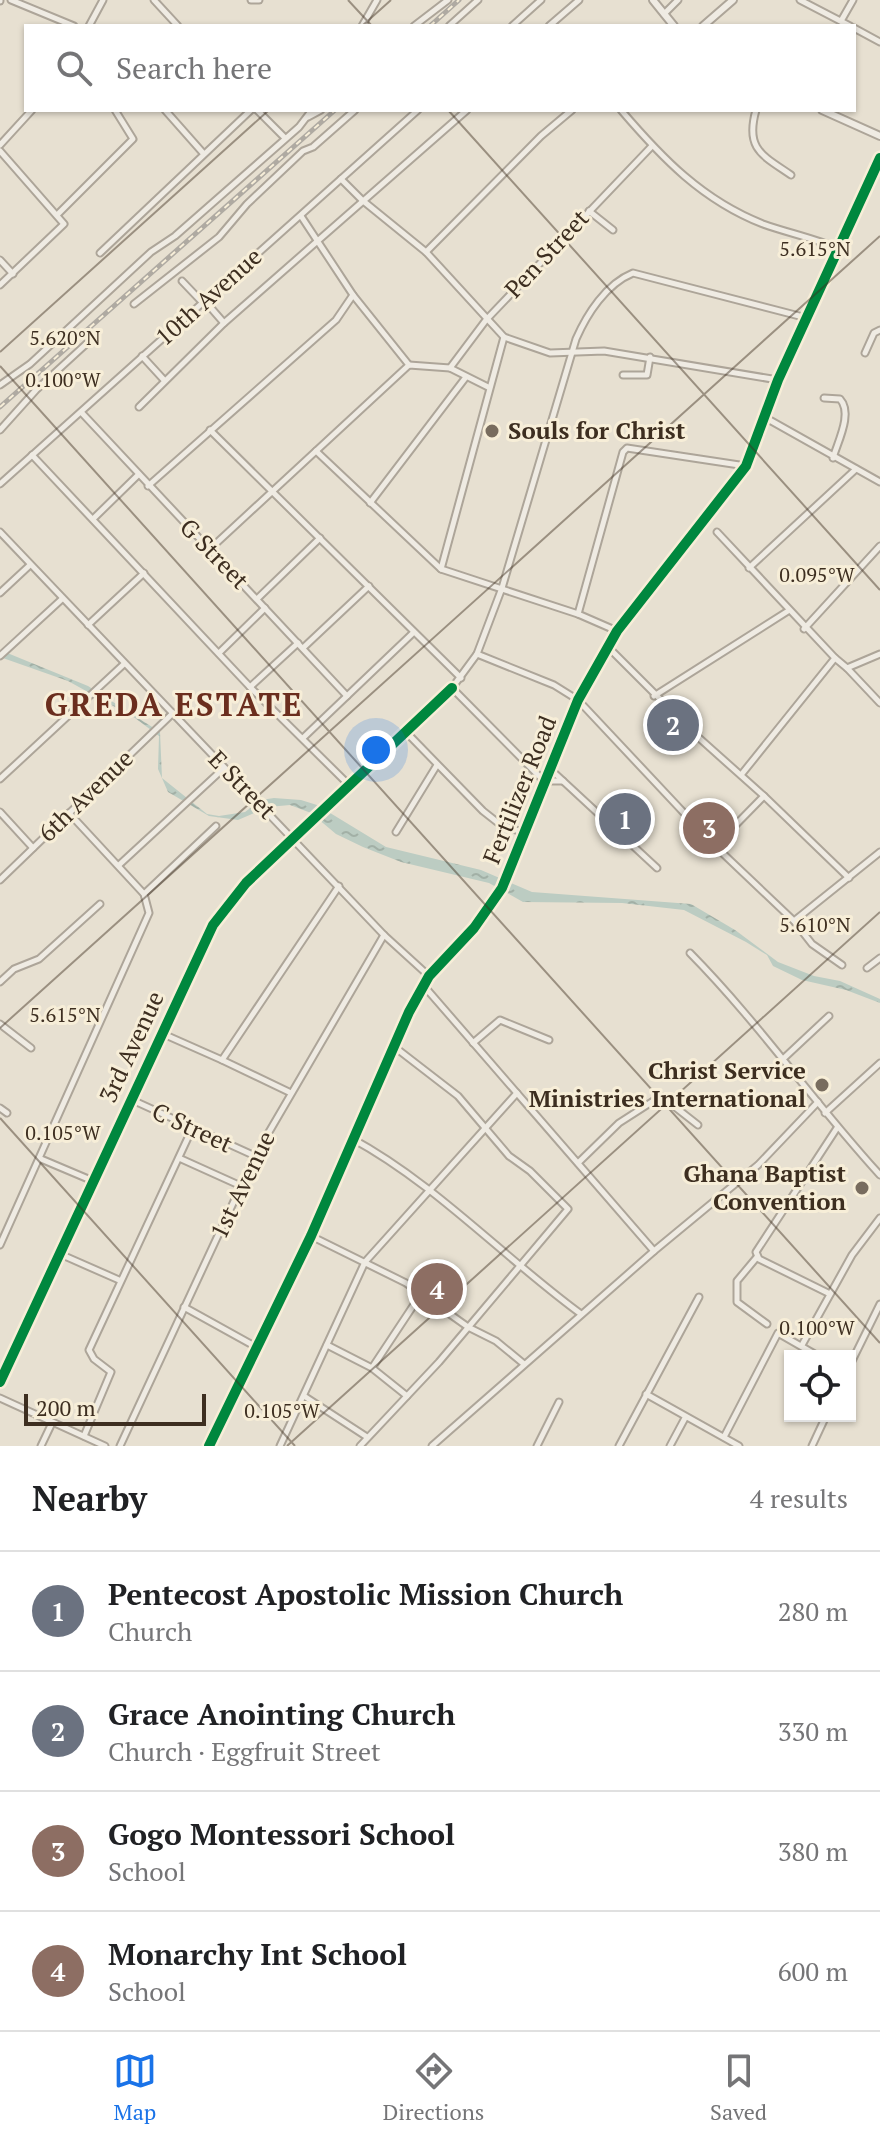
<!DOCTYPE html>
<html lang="en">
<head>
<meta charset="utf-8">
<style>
  body { margin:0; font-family:"PT Serif",serif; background:#f6f6f6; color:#202124 }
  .controls { position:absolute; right:24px; bottom:24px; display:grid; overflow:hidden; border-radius:0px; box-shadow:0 2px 6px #0004 }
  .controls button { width:72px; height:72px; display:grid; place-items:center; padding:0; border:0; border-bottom:2px solid #e0e0e0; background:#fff; color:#202124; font:40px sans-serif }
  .scale { position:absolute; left:24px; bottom:20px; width:182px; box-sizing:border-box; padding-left:8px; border:4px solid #3d2e20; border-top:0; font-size:22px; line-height:28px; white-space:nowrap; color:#3d2e20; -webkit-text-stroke:6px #f7eed8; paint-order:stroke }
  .you { position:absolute; left:376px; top:750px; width:28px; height:28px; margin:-20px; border:6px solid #fff; border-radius:50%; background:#1a73e8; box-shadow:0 0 0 12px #1a73e833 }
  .badge { display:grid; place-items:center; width:52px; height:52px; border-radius:50%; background:#1a73e8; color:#fff; font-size:26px; font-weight:700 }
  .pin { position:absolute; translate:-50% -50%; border:4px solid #fff; box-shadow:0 2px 8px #0006 }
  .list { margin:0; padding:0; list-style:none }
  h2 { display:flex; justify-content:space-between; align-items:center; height:104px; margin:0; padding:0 32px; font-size:34px }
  h2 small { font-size:26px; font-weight:400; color:#757577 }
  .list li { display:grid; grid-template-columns:52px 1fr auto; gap:24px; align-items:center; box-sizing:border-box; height:120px; padding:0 32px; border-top:2px solid #e0e0e0 }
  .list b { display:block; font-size:30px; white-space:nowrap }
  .list p { margin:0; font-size:26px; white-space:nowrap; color:#757577 }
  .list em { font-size:26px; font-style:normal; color:#757577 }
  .icon { flex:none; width:44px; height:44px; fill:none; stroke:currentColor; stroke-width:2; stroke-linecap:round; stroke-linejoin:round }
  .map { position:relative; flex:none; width:880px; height:1446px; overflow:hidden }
  .search { position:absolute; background:#fff; box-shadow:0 2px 6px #0004; left:24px; right:24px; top:24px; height:88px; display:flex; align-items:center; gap:20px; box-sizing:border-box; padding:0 28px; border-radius:0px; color:#757577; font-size:30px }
  .sheet { height:584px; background:#fff }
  nav { display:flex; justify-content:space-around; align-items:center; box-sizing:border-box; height:112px; border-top:2px solid #e0e0e0; background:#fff; font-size:22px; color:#757577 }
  nav a { display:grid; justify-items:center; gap:4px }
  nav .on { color:#1a73e8 }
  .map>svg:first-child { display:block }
  .water { fill:url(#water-ripples) }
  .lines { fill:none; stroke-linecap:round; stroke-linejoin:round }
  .minor-casing { stroke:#ada599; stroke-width:9 }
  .tertiary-casing { stroke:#ada599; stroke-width:10 }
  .minor { stroke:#efebe3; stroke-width:5 }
  .tertiary { stroke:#efebe3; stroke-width:6 }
  .rail-casing { stroke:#afaaa2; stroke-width:5 }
  .rail { stroke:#f7eed8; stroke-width:2; stroke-dasharray:6; stroke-linecap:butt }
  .cycleway-casing { stroke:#f7eed8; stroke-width:15 }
  .cycleway { stroke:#00873e; stroke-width:10 }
  .ticks { fill:none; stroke:#3d2e20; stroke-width:2; stroke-opacity:0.45 }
  .poi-dot { fill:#786c5e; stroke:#f7eed8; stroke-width:3 }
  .labels { text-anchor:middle; stroke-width:6; stroke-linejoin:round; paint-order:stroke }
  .street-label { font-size:24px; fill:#3d2e20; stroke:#f7eed8 }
  .poi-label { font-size:24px; font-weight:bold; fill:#3d2e20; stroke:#f7eed8; text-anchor:end }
  .district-label { font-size:32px; font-weight:bold; letter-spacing:2px; fill:#6b2e1e; stroke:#f7eed8 }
  .ticks-label { font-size:20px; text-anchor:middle; fill:#3d2e20; stroke:#f7eed8; stroke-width:6; stroke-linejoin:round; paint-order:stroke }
</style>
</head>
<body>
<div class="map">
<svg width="880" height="1446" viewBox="0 0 880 1446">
  <defs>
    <pattern id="water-ripples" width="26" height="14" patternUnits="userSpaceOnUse" patternTransform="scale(2)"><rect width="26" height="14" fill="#bcccc2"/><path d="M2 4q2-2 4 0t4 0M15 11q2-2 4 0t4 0" fill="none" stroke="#a2b0a6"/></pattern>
  </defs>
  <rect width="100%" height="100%" fill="#e7e0d1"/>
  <!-- water -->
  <polygon class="water" points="0,650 88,686 160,732 162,778 207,814 219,816 245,812 261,800 274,798 301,800 317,805 386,847 481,870 532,892 691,904 735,930 778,962 814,976 840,981 880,999 880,1003 846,990 802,980 773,966 767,955 746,942 684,910 622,903 523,902 489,883 401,862 363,847 336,834 311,813 290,805 268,807 238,820 209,816 168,792 158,769 159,736 135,718 68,681 0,657"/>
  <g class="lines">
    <defs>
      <g id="minor">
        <polyline points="11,0 74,26"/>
        <polyline points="154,0 178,26"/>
        <polyline points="251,0 259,0"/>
        <polyline points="800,0 850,26"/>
        <polyline points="0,1 0,0"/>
        <polyline points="664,14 678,0"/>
        <polyline points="841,21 853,0"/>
        <polyline points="89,26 103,0"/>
        <polyline points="362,26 377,0"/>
        <polyline points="414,26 448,0"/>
        <polyline points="449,26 478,0"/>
        <polyline points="512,26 541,0"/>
        <polyline points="549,26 579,0"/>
        <polyline points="854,28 880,42"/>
        <polyline points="165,110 203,153"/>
        <polyline points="257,110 284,137"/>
        <path d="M 621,110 C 662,158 702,200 763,224 C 788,233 814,238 839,249"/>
        <path d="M 756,110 C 745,149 762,155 791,175"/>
        <polyline points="308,117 321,110"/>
        <polyline points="0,145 32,110"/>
        <polyline points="0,151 64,224 0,285"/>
        <polyline points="341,179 362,200 426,252 504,337 550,353 604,351 778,380"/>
        <polyline points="589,211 613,230"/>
        <polyline points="57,215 133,139 115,110"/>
        <polyline points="426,252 541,136 572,110"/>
        <polyline points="100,253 251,110"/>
        <polyline points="0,260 13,274"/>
        <polyline points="182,281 202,302"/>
        <polyline points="353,295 409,365"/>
        <polyline points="204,300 224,323"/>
        <polyline points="134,304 219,237 247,204 303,151 313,147 355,110"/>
        <polyline points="865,353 874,333 880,330"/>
        <polyline points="142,356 164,380"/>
        <polyline points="450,368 486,320 651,147"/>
        <polyline points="623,375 647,375 650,357"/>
        <polyline points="0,385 30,364 151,252 175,236 299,127 312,110"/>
        <path d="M 824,398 L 840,399 C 853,413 838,441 833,458"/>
        <polyline points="139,407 224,323 467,110"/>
        <polyline points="81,412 347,696"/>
        <polyline points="766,418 880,482"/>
        <polyline points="0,430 36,390 96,335"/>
        <polyline points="210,430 461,678"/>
        <polyline points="316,451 441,569 578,614 617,631"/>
        <polyline points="32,455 250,687 349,785"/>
        <polyline points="0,484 418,110"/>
        <polyline points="148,486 336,320 353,295 301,216"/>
        <polyline points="370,503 466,377"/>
        <polyline points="93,519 138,475"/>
        <polyline points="0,532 384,935 429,976"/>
        <polyline points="717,532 835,658 741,775"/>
        <polyline points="210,549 409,365 450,368 488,387"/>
        <polyline points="749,568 856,469"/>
        <polyline points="441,569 504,337"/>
        <polyline points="0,593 30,565"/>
        <polyline points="257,599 320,538"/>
        <polyline points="578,614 623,452 627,448 746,466"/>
        <polyline points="88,625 144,573"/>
        <polyline points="804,629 880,546"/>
        <polyline points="303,648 369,586"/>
        <polyline points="219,653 265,608"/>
        <polyline points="477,654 554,685 578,700 715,846 764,796 698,737 608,647"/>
        <polyline points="0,656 62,599"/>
        <polyline points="835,658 847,668 880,654"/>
        <polyline points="847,668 880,703"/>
        <polyline points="250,687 298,643"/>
        <polyline points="654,696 788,611"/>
        <polyline points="406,732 483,811 497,822 523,833"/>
        <polyline points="303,738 414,632"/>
        <polyline points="549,768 657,868"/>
        <polyline points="0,779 124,664"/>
        <path d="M 563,781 L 544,781 L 452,688 L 477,654 L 502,588 L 576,339 C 587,314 606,284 633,273 L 807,318"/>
        <polyline points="764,796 849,878"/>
        <polyline points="0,812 33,848"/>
        <polyline points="396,832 437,765"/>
        <polyline points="715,846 794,921 880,852"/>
        <polyline points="119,865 224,768"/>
        <polyline points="0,880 173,713"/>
        <polyline points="144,894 216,826"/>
        <polyline points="794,921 812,944 842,965"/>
        <path d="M 690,953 C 759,1023 814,1103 880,1175"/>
        <polyline points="867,968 880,958"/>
        <polyline points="0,982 14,969 39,959 100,904"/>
        <polyline points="424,986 654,1251"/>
        <polyline points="0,1024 31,1048"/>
        <polyline points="161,1033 222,1060"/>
        <polyline points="473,1043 500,1020 549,1040"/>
        <polyline points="783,1059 829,1016"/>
        <polyline points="291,1093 222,1060 339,886"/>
        <polyline points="130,1099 255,1156"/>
        <polyline points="0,1108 7,1113"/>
        <polyline points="825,1113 880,1063"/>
        <path d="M 351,1138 C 436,1184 503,1257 581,1314"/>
        <polyline points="179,1158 241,1186"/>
        <polyline points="41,1159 93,1181"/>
        <polyline points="578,1163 619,1123 661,1096 698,1125"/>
        <polyline points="311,1236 406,1283 468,1327 496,1341 524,1364"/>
        <polyline points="0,1245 149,913 144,894 69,813"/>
        <polyline points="60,1254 119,1280"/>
        <polyline points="757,1257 737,1281 737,1302 767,1324"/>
        <polyline points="830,1294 759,1259 756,1252 837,1128"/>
        <polyline points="184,1307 258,1348"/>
        <polyline points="327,1345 372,1368"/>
        <polyline points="802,1345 852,1255 880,1218"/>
        <polyline points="850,1365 880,1304"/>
        <polyline points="0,1382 213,925 246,883 452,688"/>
        <polyline points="646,1394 739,1446"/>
        <polyline points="304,1396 367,1437"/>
        <polyline points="407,1396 372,1368 421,1294"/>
        <polyline points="0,1398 105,1446"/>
        <polyline points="84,1436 111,1372 94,1359 89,1350 192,1129"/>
        <polyline points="724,1437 778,1333 818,1356"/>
        <polyline points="41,1446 52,1423"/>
        <polyline points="120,1446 255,1156 384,935"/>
        <polyline points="209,1446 311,1236 409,1012 429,976 474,928 502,888 578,700 617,631 746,466 778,380 880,158"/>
        <polyline points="280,1446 365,1262 517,1093"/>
        <polyline points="360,1446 439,1362 568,1209 530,1171 509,1156 458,1096 392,1045"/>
        <polyline points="432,1446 654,1251 758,1165 818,1102"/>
        <polyline points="537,1446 559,1402"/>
        <polyline points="619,1446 699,1297"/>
        <polyline points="670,1446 685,1418"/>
        <polyline points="812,1446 826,1416"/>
      </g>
      <g id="tertiary">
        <polyline points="653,0 674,26"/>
        <polyline points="703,26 733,0"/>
        <polyline points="822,110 880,136"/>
      </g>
    </defs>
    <!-- minor casing -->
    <use href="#minor" class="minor-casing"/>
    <!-- tertiary casing -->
    <use href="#tertiary" class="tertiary-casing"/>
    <!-- minor -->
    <use href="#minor" class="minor"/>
    <!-- tertiary -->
    <use href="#tertiary" class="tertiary"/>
    <defs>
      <g id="rail">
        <polyline points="430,26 459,0"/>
        <polyline points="0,407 335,110"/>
      </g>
    </defs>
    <!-- rail casing -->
    <use href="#rail" class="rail-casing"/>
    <!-- rail -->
    <use href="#rail" class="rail"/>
    <defs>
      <g id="cycleway">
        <polyline points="0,1382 213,925 246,883 452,688"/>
        <polyline points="209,1446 311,1236 409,1012 429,976 474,928 502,888 578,700 617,631 746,466 778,380 880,158"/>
      </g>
    </defs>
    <!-- cycleway casing -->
    <use href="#cycleway" class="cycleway-casing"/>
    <!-- cycleway -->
    <use href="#cycleway" class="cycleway"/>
  </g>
  <!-- ticks -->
  <path class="ticks" d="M 348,0 L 372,26M 362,26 L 391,0M 448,110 L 880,590M 0,352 L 269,110M 0,366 L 880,1343M 0,1028 L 880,236M 0,1118 L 295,1446M 287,1446 L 880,912"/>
  <!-- markers -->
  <g class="poi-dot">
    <circle cx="492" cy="431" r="8"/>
    <circle cx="822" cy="1085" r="8"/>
    <circle cx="862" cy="1188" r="8"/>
  </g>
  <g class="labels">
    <!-- street labels -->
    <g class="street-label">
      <text transform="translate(547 254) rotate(-47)" y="8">Pen Street</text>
      <text transform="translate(209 297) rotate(-42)" y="8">10th Avenue</text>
      <text transform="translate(214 554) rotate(46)" y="8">G Street</text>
      <text transform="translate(242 785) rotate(46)" y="8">E Street</text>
      <text transform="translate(520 790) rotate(-68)" y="8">Fertilizer Road</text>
      <text transform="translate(86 796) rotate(-44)" y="8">6th Avenue</text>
      <text transform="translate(132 1047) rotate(-65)" y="8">3rd Avenue</text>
      <text transform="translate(192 1128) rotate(25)" y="8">C Street</text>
      <text transform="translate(243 1185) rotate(-64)" y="8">1st Avenue</text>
    </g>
    <!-- poi labels -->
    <g class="poi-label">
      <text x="508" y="439" text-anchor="start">Souls for Christ</text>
      <text x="806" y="1079">Christ Service<tspan x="806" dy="28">Ministries International</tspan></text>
      <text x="846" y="1182">Ghana Baptist<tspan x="846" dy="28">Convention</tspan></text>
    </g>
    <!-- district labels -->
    <g class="district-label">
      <text x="174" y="716">GREDA ESTATE</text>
    </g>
  </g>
  <g class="ticks-label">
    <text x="815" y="256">5.615°N</text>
    <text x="65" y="345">5.620°N</text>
    <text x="63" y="387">0.100°W</text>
    <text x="817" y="582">0.095°W</text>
    <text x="815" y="932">5.610°N</text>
    <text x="65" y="1022">5.615°N</text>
    <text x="63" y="1140">0.105°W</text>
    <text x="817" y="1335">0.100°W</text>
    <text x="282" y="1418">0.105°W</text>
  </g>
</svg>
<div class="controls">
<button><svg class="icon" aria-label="locate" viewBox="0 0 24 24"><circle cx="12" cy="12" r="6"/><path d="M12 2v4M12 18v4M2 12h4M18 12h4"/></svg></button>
</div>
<div class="scale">200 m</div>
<div class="you"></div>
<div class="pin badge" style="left:625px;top:819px;background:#6b7280">1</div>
<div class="pin badge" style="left:673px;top:725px;background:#6b7280">2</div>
<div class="pin badge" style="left:709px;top:828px;background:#8d6e63">3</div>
<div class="pin badge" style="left:437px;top:1289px;background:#8d6e63">4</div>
<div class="search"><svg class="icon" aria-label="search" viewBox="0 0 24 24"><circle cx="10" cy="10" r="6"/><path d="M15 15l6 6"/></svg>Search here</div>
</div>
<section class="sheet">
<h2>Nearby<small>4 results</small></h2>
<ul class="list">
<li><span class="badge" style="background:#6b7280">1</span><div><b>Pentecost Apostolic Mission Church</b><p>Church</p></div><em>280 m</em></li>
<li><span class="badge" style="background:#6b7280">2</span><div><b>Grace Anointing Church</b><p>Church · Eggfruit Street</p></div><em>330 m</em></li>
<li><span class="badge" style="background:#8d6e63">3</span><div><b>Gogo Montessori School</b><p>School</p></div><em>380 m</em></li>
<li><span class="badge" style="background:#8d6e63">4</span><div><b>Monarchy Int School</b><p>School</p></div><em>600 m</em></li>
</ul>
</section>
<nav>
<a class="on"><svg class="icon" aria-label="map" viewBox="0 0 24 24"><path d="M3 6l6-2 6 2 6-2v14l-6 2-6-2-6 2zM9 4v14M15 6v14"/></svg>Map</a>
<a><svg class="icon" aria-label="directions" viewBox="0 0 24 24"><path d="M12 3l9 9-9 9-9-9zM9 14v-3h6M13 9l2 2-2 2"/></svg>Directions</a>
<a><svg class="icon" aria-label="saved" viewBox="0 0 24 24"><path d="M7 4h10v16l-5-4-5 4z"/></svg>Saved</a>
</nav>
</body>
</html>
